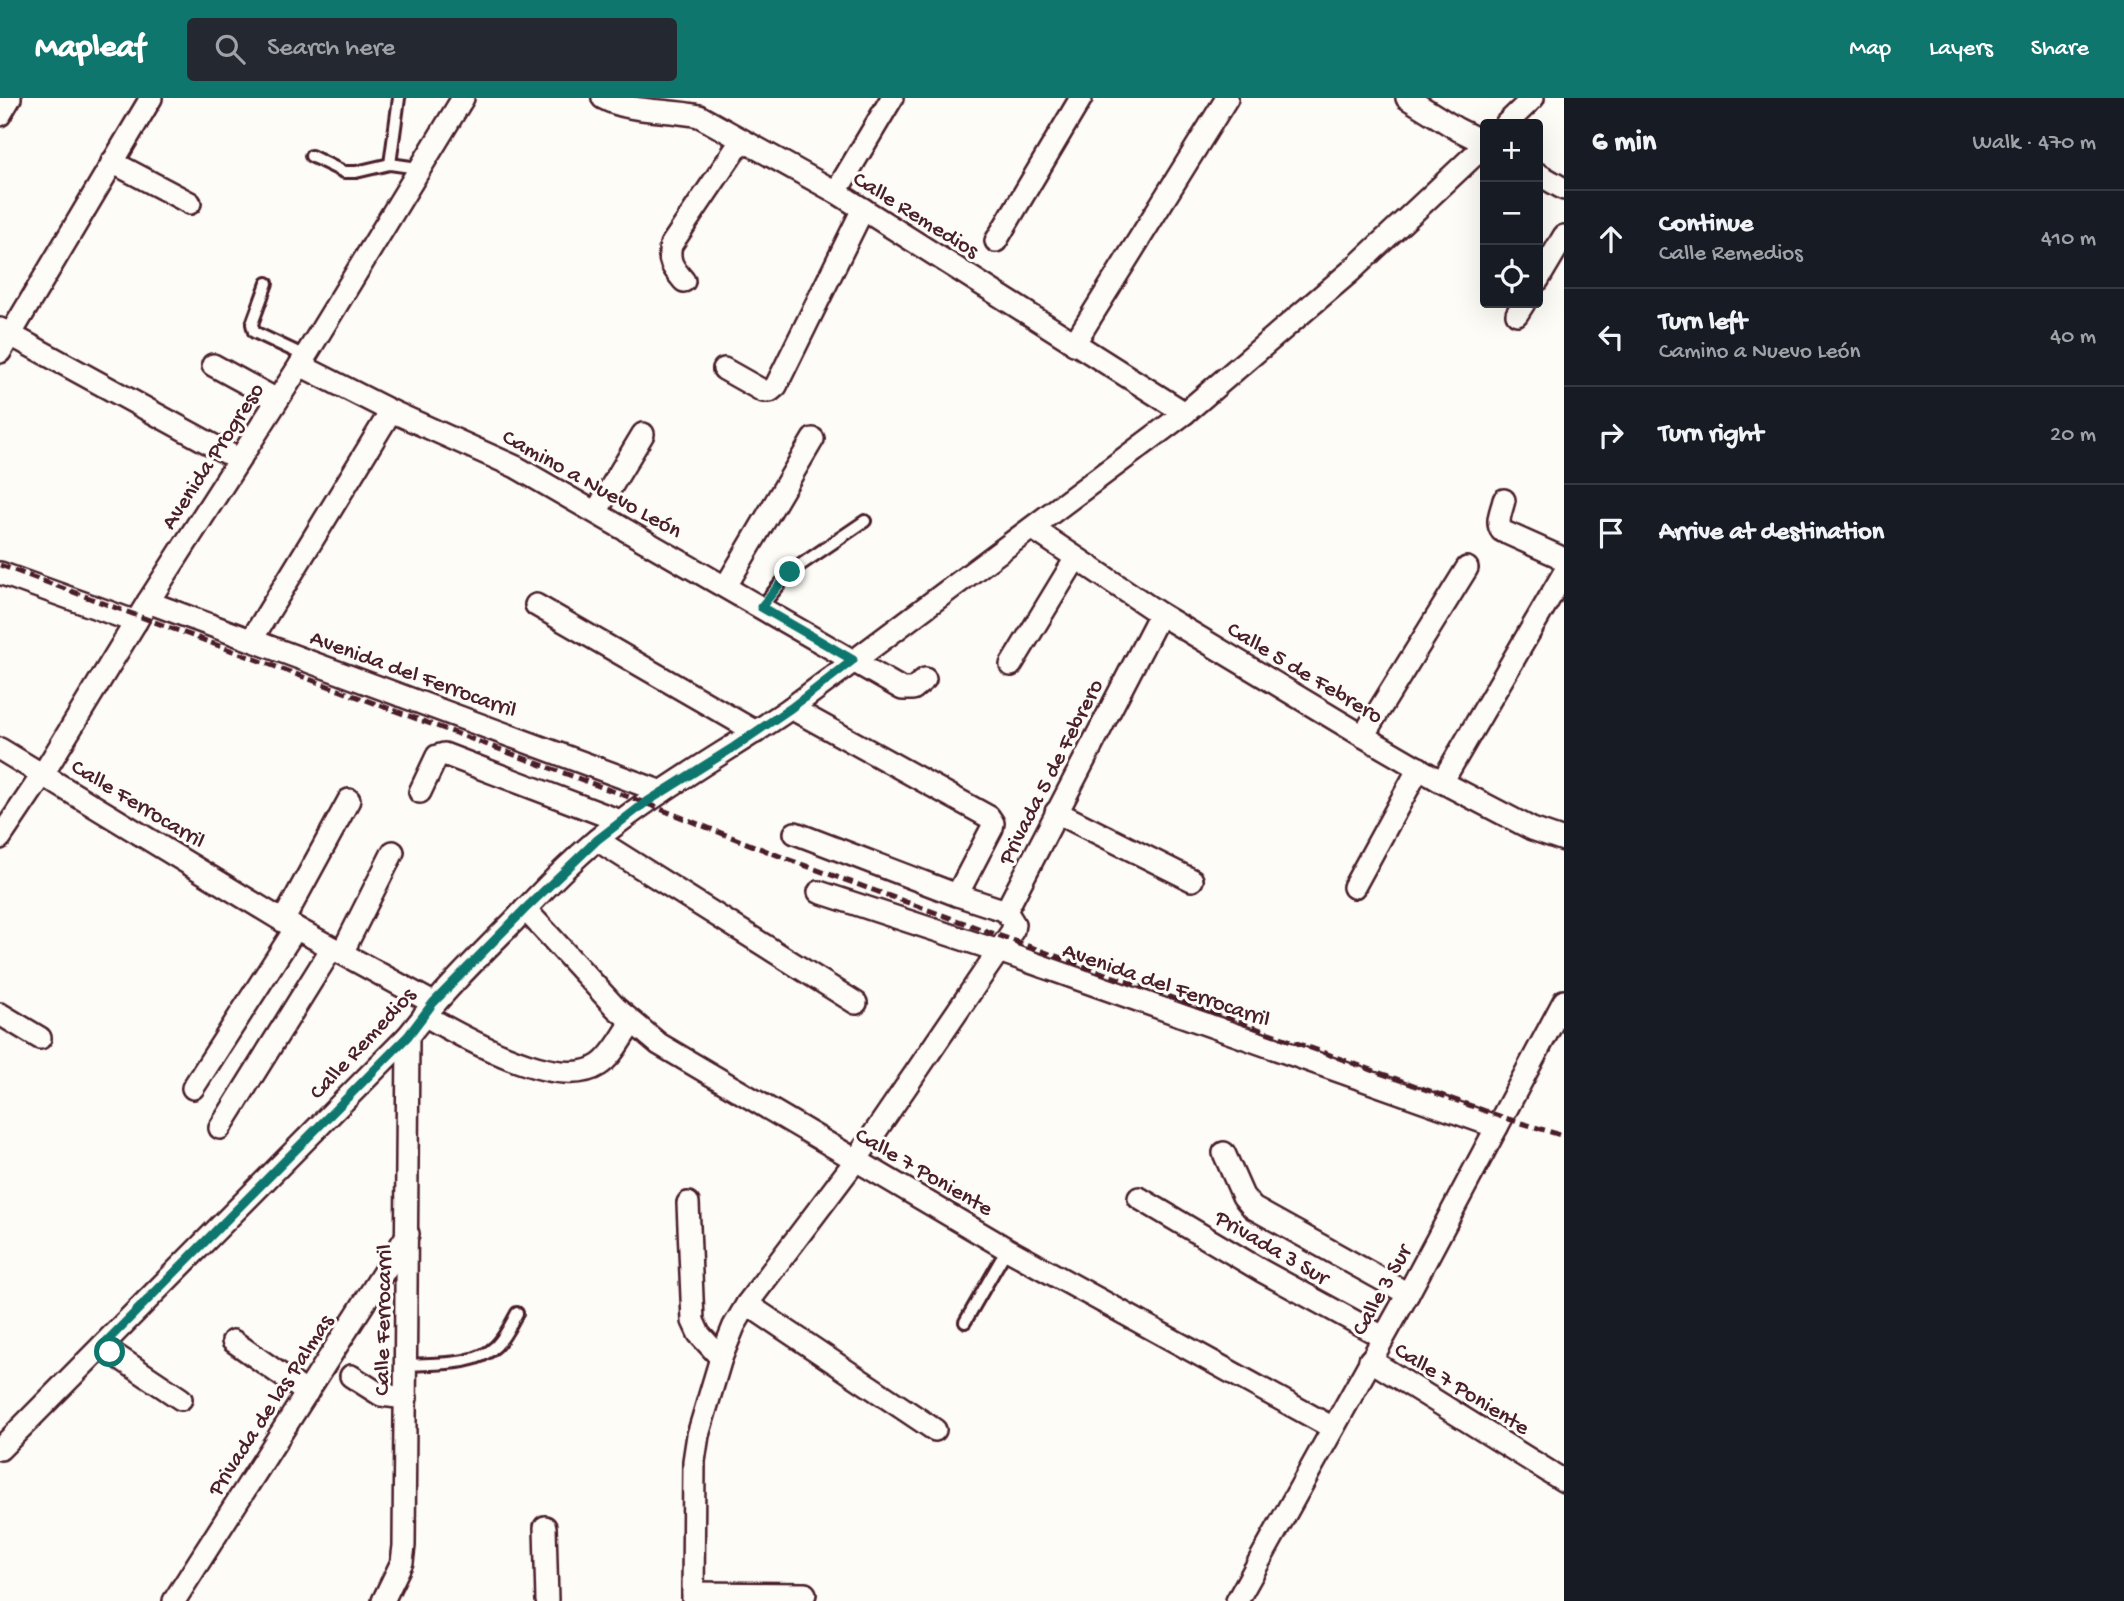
<!DOCTYPE html>
<html lang="en">
<head>
<meta charset="utf-8">
<style>
  body { margin:0; font-family:"Gochi Hand",sans-serif; background:#242831; color:#f1f3f6 }
  .controls { position:absolute; right:21px; top:21px; display:grid; overflow:hidden; border-radius:7px; box-shadow:0 7px 28px #0002 }
  .controls button { width:63px; height:63px; display:grid; place-items:center; padding:0; border:0; border-bottom:2px solid #363941; background:#171b24; color:#f1f3f6; font:35px sans-serif }
  .stop { position:absolute; width:21px; height:21px; margin:-16px; border:5px solid #0f766e; border-radius:50%; background:#fff }
  .stop.end { background:#0f766e; border-color:#fff; box-shadow:0 2px 7px #0008 }
  .list { margin:0; padding:0; list-style:none }
  h2 { display:flex; justify-content:space-between; align-items:center; height:91px; margin:0; padding:0 28px; font-size:30px }
  h2 small { font-size:23px; font-weight:400; color:#9ea1a6 }
  .list li { display:grid; grid-template-columns:46px 1fr auto; gap:21px; align-items:center; box-sizing:border-box; height:98px; padding:0 28px; border-top:2px solid #363941 }
  .list b { display:block; font-size:26px; white-space:nowrap }
  .list p { margin:0; font-size:23px; white-space:nowrap; color:#9ea1a6 }
  .list em { font-size:23px; font-style:normal; color:#9ea1a6 }
  .icon { flex:none; width:38px; height:38px; fill:none; stroke:currentColor; stroke-width:2; stroke-linecap:round; stroke-linejoin:round }
  .map { position:relative; flex:none; width:1564px; height:1503px; overflow:hidden }
  header { display:flex; align-items:center; gap:42px; box-sizing:border-box; height:98px; padding:0 35px; background:#0f766e; color:#fff }
  header strong { font-size:33px }
  nav { display:flex; gap:38px; margin-inline-start:auto; font-size:24px }
  .search { width:490px; height:63px; background:#242831; display:flex; align-items:center; gap:18px; box-sizing:border-box; padding:0 24px; border-radius:7px; color:#9ea1a6; font-size:26px }
  main { display:flex }
  aside { flex:1; background:#171b24 }
  .map>svg:first-child { display:block }
  .lines { fill:none; stroke-linecap:round; stroke-linejoin:round }
  .lane-casing { stroke:#4a1f2b; stroke-width:16 }
  .street-casing { stroke:#4a1f2b; stroke-width:26 }
  .lane { stroke:#fdfcf7; stroke-width:10 }
  .street { stroke:#fdfcf7; stroke-width:21 }
  .rail { stroke:#4a1f2b; stroke-width:5; stroke-dasharray:10 5; stroke-linecap:butt }
  .route { stroke:#0f766e; stroke-width:9 }
  .labels { text-anchor:middle; stroke-width:6; stroke-linejoin:round; paint-order:stroke }
  .street-label { font-size:23px; fill:#4a1f2b; stroke:#fdfcf7 }
</style>
</head>
<body>
<header>
<strong>Mapleaf</strong>
<div class="search"><svg class="icon" aria-label="search" viewBox="0 0 24 24"><circle cx="10" cy="10" r="6"/><path d="M15 15l6 6"/></svg>Search here</div>
<nav><a>Map</a><a>Layers</a><a>Share</a></nav>
</header>
<main>
<div class="map">
<svg width="1564" height="1503" viewBox="0 0 1564 1503">
  <rect width="100%" height="100%" fill="#fdfcf7"/>
  <filter id="ink" filterUnits="userSpaceOnUse"><feTurbulence type="fractalNoise" baseFrequency=".0143" numOctaves="2"/><feDisplacementMap in="SourceGraphic" scale="14" xChannelSelector="R" yChannelSelector="G"/><feConvolveMatrix kernelMatrix="1 2 1 2 8 2 1 2 1" color-interpolation-filters="sRGB"/></filter>
  <g filter="url(#ink)">
    <g class="lines">
      <defs>
        <g id="lane">
          <polyline points="311,58 344,74 356,74 390,66 418,70"/>
          <polyline points="390,66 399,0"/>
          <polyline points="267,185 252,226 254,234 305,258"/>
          <polyline points="761,509 790,474 865,423"/>
          <polyline points="965,1224 1007,1151"/>
          <path d="M 406,1267 C 435,1265 475,1269 496,1248 C 505,1239 511,1226 517,1215"/>
        </g>
        <g id="street">
          <path d="M 603,0 C 631,15 668,11 699,18 L 836,94 L 1185,315"/>
          <polyline points="1407,0 1457,31 1485,45"/>
          <polyline points="0,17 10,0"/>
          <polyline points="1506,26 1533,0"/>
          <polyline points="112,64 190,105"/>
          <polyline points="1538,76 1564,91"/>
          <polyline points="836,94 892,0"/>
          <polyline points="996,143 1081,0"/>
          <polyline points="1538,182 1564,138"/>
          <path d="M 684,183 C 674,171 667,164 671,147 L 741,43"/>
          <polyline points="1517,216 1524,205"/>
          <polyline points="0,231 238,361"/>
          <polyline points="1074,246 1227,0"/>
          <polyline points="0,254 151,0"/>
          <polyline points="213,267 277,302"/>
          <polyline points="300,267 391,313 516,369 902,591 913,591 925,581"/>
          <polyline points="724,271 763,293 770,293 776,288 863,111"/>
          <path d="M 1504,402 C 1502,412 1495,424 1502,433 L 1558,458 L 1564,464"/>
          <polyline points="596,414 643,336"/>
          <polyline points="1032,430 1160,516 1363,638 1442,684 1532,731 1564,742"/>
          <polyline points="0,475 136,524"/>
          <polyline points="726,488 813,341"/>
          <polyline points="148,504 662,694"/>
          <polyline points="536,507 756,634"/>
          <polyline points="252,541 391,313"/>
          <polyline points="1011,567 1076,460"/>
          <polyline points="791,610 989,719 993,725 992,730 957,797"/>
          <polyline points="1363,638 1467,470"/>
          <polyline points="0,651 283,823 433,905"/>
          <polyline points="1442,684 1564,475"/>
          <polyline points="420,694 437,658 444,656 620,723"/>
          <polyline points="1056,714 1192,782"/>
          <polyline points="795,735 957,797 1006,813"/>
          <polyline points="0,740 43,676 148,504 300,267 463,0"/>
          <polyline points="597,742 856,905"/>
          <polyline points="1354,789 1419,670"/>
          <polyline points="819,794 999,853 1497,1029"/>
          <polyline points="525,811 616,910 659,946 1007,1151 1333,1330"/>
          <polyline points="283,823 349,702"/>
          <polyline points="342,855 393,754"/>
          <polyline points="0,916 40,940"/>
          <path d="M 424,917 C 462,939 558,994 599,967 C 613,958 622,938 632,925"/>
          <polyline points="193,990 296,830"/>
          <polyline points="220,1030 332,850"/>
          <polyline points="1224,1055 1243,1098 1253,1110 1408,1196"/>
          <polyline points="1139,1100 1262,1173 1383,1239"/>
          <polyline points="688,1105 693,1223 699,1236 721,1260"/>
          <polyline points="747,1206 935,1332"/>
          <polyline points="233,1243 307,1295"/>
          <polyline points="102,1248 181,1301"/>
          <polyline points="1370,1262 1564,1383"/>
          <polyline points="351,1278 381,1297 406,1300"/>
          <path d="M 0,1351 L 408,938 C 440,897 476,861 513,824 C 547,788 582,751 622,722 C 676,681 736,648 791,610 L 1185,315 L 1351,173 L 1485,47"/>
          <polyline points="545,1429 547,1503"/>
          <polyline points="693,1495 805,1496"/>
          <polyline points="174,1503 408,1136"/>
          <polyline points="383,1503 402,1464 404,1448 408,938"/>
          <polyline points="693,1503 694,1363 698,1337 721,1260 734,1228 747,1206 856,1062 1013,832 1014,826 1006,813 1160,516"/>
          <polyline points="1237,1503 1408,1196 1564,903"/>
        </g>
      </defs>
      <!-- lane casing -->
      <use href="#lane" class="lane-casing"/>
      <!-- street casing -->
      <use href="#street" class="street-casing"/>
      <!-- lane -->
      <use href="#lane" class="lane"/>
      <!-- street -->
      <use href="#street" class="street"/>
      <!-- rail -->
      <polyline class="rail" points="0,467 645,705 787,761 1502,1019 1564,1038"/>
    </g>
  </g>
  <g class="lines" filter="url(#ink)">
    <!-- route -->
    <polyline class="route" points="110,1254 102,1248 408,938 433,905 525,811 597,742 645,705 734,649 791,610 853,562 761,509 790,474"/>
  </g>
  <g class="labels">
    <!-- street labels -->
    <g class="street-label">
      <text transform="translate(917 115) rotate(32)" y="8">Calle Remedios</text>
      <text transform="translate(211 357) rotate(-57)" y="8">Avenida Progreso</text>
      <text transform="translate(593 384) rotate(29)" y="8">Camino a Nuevo León</text>
      <text transform="translate(1306 573) rotate(31)" y="8">Calle 5 de Febrero</text>
      <text transform="translate(414 574) rotate(20)" y="8">Avenida del Ferrocarril</text>
      <text transform="translate(1049 673) rotate(-63)" y="8">Privada 5 de Febrero</text>
      <text transform="translate(139 704) rotate(31)" y="8">Calle Ferrocarril</text>
      <text transform="translate(1167 885) rotate(19)" y="8">Avenida del Ferrocarril</text>
      <text transform="translate(361 944) rotate(-47)" y="8">Calle Remedios</text>
      <text transform="translate(925 1072) rotate(30)" y="8">Calle 7 Poniente</text>
      <text transform="translate(1273 1148) rotate(30)" y="8">Privada 3 Sur</text>
      <text transform="translate(1380 1191) rotate(-61)" y="8">Calle 3 Sur</text>
      <text transform="translate(381 1222) rotate(-89)" y="8">Calle Ferrocarril</text>
      <text transform="translate(1463 1289) rotate(32)" y="8">Calle 7 Poniente</text>
      <text transform="translate(269 1306) rotate(-57)" y="8">Privada de las Palmas</text>
    </g>
  </g>
</svg>
<div class="controls">
<button>+</button>
<button>−</button>
<button><svg class="icon" aria-label="locate" viewBox="0 0 24 24"><circle cx="12" cy="12" r="6"/><path d="M12 2v4M12 18v4M2 12h4M18 12h4"/></svg></button>
</div>
<div class="stop" style="left:110px;top:1254px"></div>
<div class="stop end" style="left:790px;top:474px"></div>
</div>
<aside>
<h2>6 min<small>Walk · 470 m</small></h2>
<ul class="list">
<li><svg class="icon" aria-label="ahead" viewBox="0 0 24 24"><path d="M12 20V5M6 11l6-6 6 6"/></svg><div><b>Continue</b><p>Calle Remedios</p></div><em>410 m</em></li>
<li><svg class="icon" aria-label="left" viewBox="0 0 24 24"><path d="M17 20v-9H6M10 6l-5 5 5 5"/></svg><div><b>Turn left</b><p>Camino a Nuevo León</p></div><em>40 m</em></li>
<li><svg class="icon" aria-label="right" viewBox="0 0 24 24"><path d="M7 20v-9h11M14 6l5 5-5 5"/></svg><div><b>Turn right</b></div><em>20 m</em></li>
<li><svg class="icon" aria-label="arrive" viewBox="0 0 24 24"><path d="M6 21V4h12l-3 4 3 4H6"/></svg><div><b>Arrive at destination</b></div></li>
</ul>
</aside>
</main>
</body>
</html>
